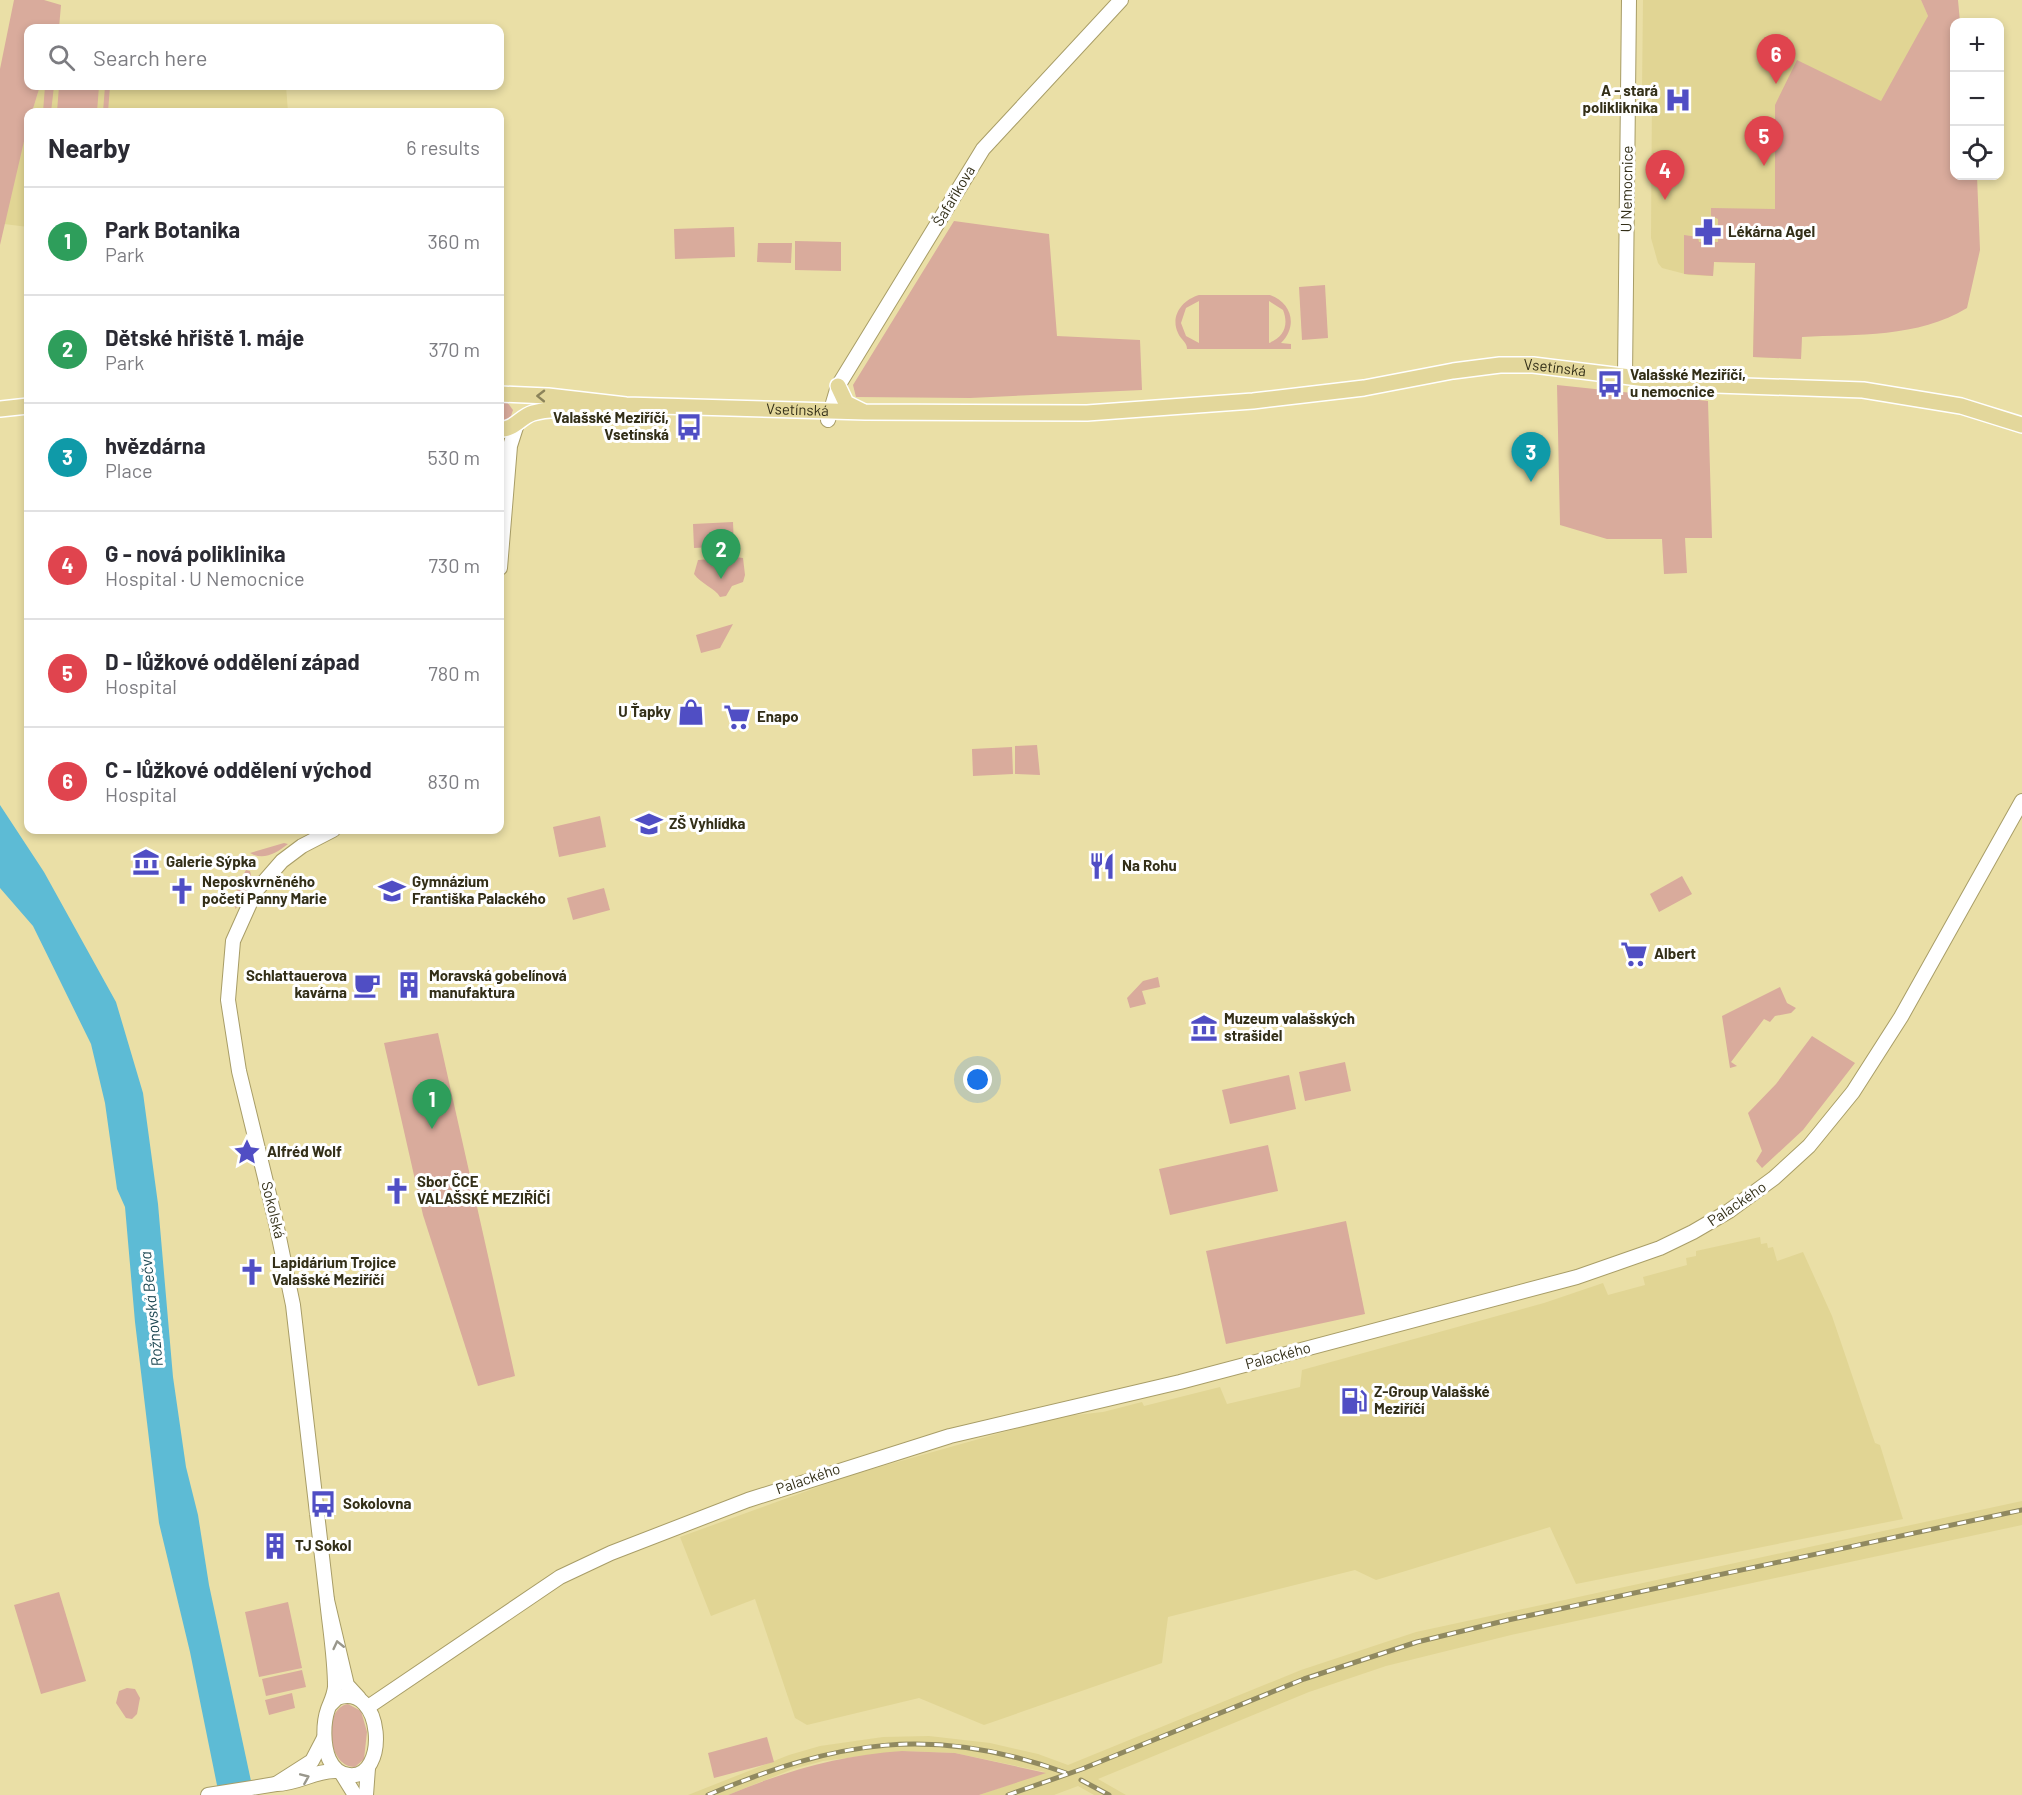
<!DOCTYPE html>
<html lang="en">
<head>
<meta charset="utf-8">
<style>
  body { margin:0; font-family:Barlow,sans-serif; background:#f2f2f3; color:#2b2b33 }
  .controls { position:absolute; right:18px; top:18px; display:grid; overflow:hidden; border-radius:12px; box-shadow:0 3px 9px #0003 }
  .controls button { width:54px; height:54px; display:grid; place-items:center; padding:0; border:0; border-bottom:2px solid #e1e1e2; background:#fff; color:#2b2b33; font:30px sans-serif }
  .you { position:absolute; left:978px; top:1080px; width:21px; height:21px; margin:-15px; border:4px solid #fff; border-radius:50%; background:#1a73e8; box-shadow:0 0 0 9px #1a73e833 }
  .badge { display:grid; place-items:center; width:39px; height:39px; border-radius:50%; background:#d93025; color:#fff; font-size:20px; font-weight:700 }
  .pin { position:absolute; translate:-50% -50px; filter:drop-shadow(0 2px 3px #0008) }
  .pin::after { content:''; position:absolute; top:32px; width:21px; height:18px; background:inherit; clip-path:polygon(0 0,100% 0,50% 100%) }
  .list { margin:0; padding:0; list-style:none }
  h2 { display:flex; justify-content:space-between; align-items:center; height:78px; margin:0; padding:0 24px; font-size:26px }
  h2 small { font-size:20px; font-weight:400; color:#7c7c81 }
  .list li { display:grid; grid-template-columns:39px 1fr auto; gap:18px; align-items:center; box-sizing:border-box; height:108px; padding:0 24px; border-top:2px solid #e1e1e2 }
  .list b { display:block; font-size:22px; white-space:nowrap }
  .list p { margin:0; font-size:20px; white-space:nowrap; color:#7c7c81 }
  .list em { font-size:20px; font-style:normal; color:#7c7c81 }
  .icon { flex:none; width:33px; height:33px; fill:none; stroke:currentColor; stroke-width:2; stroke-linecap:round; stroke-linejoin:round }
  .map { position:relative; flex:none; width:2022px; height:1795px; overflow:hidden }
  .search { position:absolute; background:#fff; box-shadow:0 3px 9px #0003; left:24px; top:24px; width:480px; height:66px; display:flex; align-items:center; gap:15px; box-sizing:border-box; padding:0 21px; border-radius:12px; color:#7c7c81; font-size:22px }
  .panel { position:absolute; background:#fff; box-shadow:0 3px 9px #0003; left:24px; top:108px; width:480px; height:726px; border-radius:12px }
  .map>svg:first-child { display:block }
  .built { fill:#e1d594 }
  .green { fill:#d9ab9c; fill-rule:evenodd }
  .water { fill:#5dbbd5 }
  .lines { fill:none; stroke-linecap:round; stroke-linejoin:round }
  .secondary-casing { stroke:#a89d67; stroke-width:16 }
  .primary-casing { stroke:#fff; stroke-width:18 }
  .secondary { stroke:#fff; stroke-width:14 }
  .primary { stroke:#e3d79b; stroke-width:15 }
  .rail-casing { stroke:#908960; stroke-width:5 }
  .rail { stroke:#fff; stroke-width:3; stroke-dasharray:9; stroke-linecap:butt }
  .oneway { stroke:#8b835a }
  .oneway2 { stroke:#99978c }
  .labels { text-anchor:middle; stroke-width:6; stroke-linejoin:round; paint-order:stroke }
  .poi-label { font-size:15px; font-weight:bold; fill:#332f18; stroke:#fff; text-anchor:start }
  .street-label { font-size:15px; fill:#332f18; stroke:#fff }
  .water-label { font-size:16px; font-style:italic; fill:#1c4752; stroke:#fff }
</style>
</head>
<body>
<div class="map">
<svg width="2022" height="1795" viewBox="0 0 2022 1795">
  <rect width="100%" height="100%" fill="#eadfa6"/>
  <!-- built -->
  <g class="built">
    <polygon points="1643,0 1921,0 1928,16 1802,308 1801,359 1753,357 1755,263 1714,262 1713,276 1689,275 1662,268 1658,263 1651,238 1652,92 1642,92"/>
    <polygon points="40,86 286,86 288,112 32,112"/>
    <polygon points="28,124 28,227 4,224 12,187"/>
    <polygon points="1760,1237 1761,1244 1767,1243 1768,1248 1773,1247 1777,1261 1803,1252 1832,1316 1875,1443 1880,1445 1903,1519 1576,1584 1550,1527 1376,1580 1355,1570 1168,1617 1162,1663 984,1725 919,1698 807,1725 795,1718 755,1599 711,1616 680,1537 851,1475 1057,1417 1103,1412 1142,1402 1144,1406 1220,1387 1227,1404 1300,1387 1302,1370 1544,1303 1603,1283 1608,1295 1645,1285 1643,1277 1687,1265 1686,1258 1696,1256 1696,1251"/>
    <polygon points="2022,1501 2022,1525 1511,1635 1386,1666 1309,1692 1098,1779 1126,1795 1094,1795 1078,1786 1054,1795 979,1795 1045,1772 955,1753 903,1751 823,1761 793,1769 728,1795 688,1795 789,1755 820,1746 883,1737 929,1736 990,1743 1038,1754 1068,1765 1301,1670 1416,1632"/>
  </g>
  <!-- green -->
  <g class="green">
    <polygon points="14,0 44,0 61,5 59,28 28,28 28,86 40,86 32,112 28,112 28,124 0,245 0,69"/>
    <path d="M 1921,0 L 1958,0 L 1960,22 L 1954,22 L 1954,176 L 1977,176 L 1980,250 L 1967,308 C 1918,338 1857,334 1802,337 L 1801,359 L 1753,357 L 1755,263 L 1714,262 L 1713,276 L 1684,274 L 1684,235 L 1698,237 L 1699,242 L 1718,242 L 1718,219 L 1711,216 L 1711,208 L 1775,209 L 1775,105 L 1797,60 L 1881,101 L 1928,16 Z"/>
    <polygon points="45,86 54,86 51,112 43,112"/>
    <polygon points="59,86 99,86 97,112 57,112"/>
    <polygon points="105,86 110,86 108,112 103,112"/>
    <polygon points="954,221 1049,234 1057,336 1140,340 1142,390 970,398 856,397 853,385"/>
    <polygon points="734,227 735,257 675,259 674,229"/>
    <polygon points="795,241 841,242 841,271 795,270"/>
    <polygon points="758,243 792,243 791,263 757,262"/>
    <polygon points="1325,285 1328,338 1302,340 1299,287"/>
    <path d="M 1199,295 L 1270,295 C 1292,303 1298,326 1281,343 L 1291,344 L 1291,349 L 1187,349 C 1187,342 1181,340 1178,333 C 1170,316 1182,300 1199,295 ZM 1199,301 L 1199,343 L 1186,336 L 1181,323 L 1186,308 ZM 1269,301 L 1283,310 C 1289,325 1284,337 1269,343 Z"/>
    <polygon points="1557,385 1708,401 1712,538 1685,538 1687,573 1664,574 1662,539 1607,539 1560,525"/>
    <polygon points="500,402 507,402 513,410 510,419 500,421"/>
    <polygon points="733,522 734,546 694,548 693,524"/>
    <path d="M 735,557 L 743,558 L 745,575 L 743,582 L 732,586 L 726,596 L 720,597 C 715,588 701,584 694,574 L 698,560 Z"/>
    <polygon points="733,624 720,648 701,653 696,635"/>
    <polygon points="1037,745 1040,775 1015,774 1015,746"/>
    <polygon points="1012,747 1013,774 973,776 972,749"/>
    <polygon points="600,816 606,847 559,857 553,827"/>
    <path d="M 284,843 L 288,844 C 277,853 263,861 250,853 Z"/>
    <path d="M 246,870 L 250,871 C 254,882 244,902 235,909 L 238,885 Z"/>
    <polygon points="1682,876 1692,894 1659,912 1650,894"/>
    <polygon points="604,888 610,910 573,920 567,898"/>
    <polygon points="1158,977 1160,987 1142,991 1146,1004 1130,1008 1127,998 1143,981"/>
    <polygon points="1780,987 1787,1003 1796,1008 1791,1013 1775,1016 1770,1022 1764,1019 1731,1062 1737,1066 1730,1068 1722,1016"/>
    <polygon points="438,1033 515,1376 478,1386 423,1215 384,1043"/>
    <polygon points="1812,1036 1855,1063 1803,1130 1762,1168 1756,1161 1762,1151 1748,1113 1776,1084"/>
    <polygon points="1345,1062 1351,1091 1305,1101 1299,1072"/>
    <polygon points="1289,1075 1296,1109 1230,1124 1222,1090"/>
    <polygon points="1268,1145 1278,1191 1170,1215 1159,1169"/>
    <polygon points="1346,1221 1365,1314 1226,1344 1206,1251"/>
    <polygon points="59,1592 86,1681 41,1694 14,1605"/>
    <polygon points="288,1602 302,1668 259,1677 245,1612"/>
    <polygon points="302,1670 306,1687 266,1696 262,1679"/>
    <polygon points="127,1688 135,1689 140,1698 137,1714 132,1719 126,1718 116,1703 119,1691"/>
    <polygon points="292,1693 295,1708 269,1715 265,1700"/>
    <path d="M 348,1704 L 361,1711 L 367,1732 L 364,1759 L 355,1767 C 327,1768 322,1708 348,1704 Z"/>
    <polygon points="767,1737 774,1762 714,1778 708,1753"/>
    <path d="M 902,1751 L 955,1753 L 1046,1773 L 979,1795 L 728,1795 C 785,1771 840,1755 902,1751 Z"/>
  </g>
  <!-- water -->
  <polygon class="water" points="0,805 44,872 116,1002 143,1093 158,1204 173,1377 186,1467 198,1515 209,1585 254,1795 219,1795 190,1652 159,1523 135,1322 125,1207 117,1189 105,1103 91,1044 33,926 0,888"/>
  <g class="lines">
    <defs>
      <g id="secondary">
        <polyline points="1625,377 1629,0"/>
        <polyline points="828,420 838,386 983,149 1121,0"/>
        <polyline points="500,568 510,446 517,424"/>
        <polyline points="327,1600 293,1305 276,1223 239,1071 228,1000 233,941 255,892 282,861 302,846 333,830"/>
        <path d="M 330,1705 L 337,1698 C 384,1681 389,1780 349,1775 C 339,1774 333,1768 329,1759 C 323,1745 323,1723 328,1709 C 331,1701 334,1696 335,1687 C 335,1658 330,1629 327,1600 L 347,1685 L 359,1698"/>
        <polyline points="368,1707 560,1577 611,1553 748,1500 950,1436 1180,1382 1577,1277 1660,1248 1693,1232 1729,1211 1774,1178 1809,1146 1853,1092 1901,1017 2022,801"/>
        <path d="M 324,1738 L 312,1761 L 276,1784 C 299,1784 315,1770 337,1771"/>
        <polyline points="342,1774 355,1795"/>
        <polyline points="208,1795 276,1784"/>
        <polyline points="366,1795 368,1768"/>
      </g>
      <g id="primary">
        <polyline points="838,386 846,403 862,411"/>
        <path id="s1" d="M 500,394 L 548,396 L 626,405 L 865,412 L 1087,413 L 1253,401 L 1364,388 L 1453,371 L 1500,365 L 1533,365 L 1687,384 L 1863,390 L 1961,406 L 2022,425"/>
        <polyline points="0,409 28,406"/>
        <path d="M 500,429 C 514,430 520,417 533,413 C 553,407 576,410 596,410"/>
      </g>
    </defs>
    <!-- secondary casing -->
    <use href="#secondary" class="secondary-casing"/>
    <!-- primary casing -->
    <use href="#primary" class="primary-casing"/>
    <!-- secondary -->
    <use href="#secondary" class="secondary"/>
    <!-- primary -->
    <use href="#primary" class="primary"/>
    <defs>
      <g id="rail">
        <polyline points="1081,1780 1109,1795"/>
        <path d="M 708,1795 C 836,1741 932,1724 1066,1773"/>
        <polyline points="1008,1795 1082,1769 1304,1679 1417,1642 1508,1620 2022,1510"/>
      </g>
    </defs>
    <!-- rail casing -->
    <use href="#rail" class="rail-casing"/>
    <!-- rail -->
    <use href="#rail" class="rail"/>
  </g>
  <!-- one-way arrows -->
  <defs><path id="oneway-chevron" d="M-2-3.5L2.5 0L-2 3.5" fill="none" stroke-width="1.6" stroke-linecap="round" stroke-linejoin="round" transform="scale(1.5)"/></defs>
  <use class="oneway" href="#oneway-chevron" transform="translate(541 396) rotate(-179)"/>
  <g class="oneway2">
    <use href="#oneway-chevron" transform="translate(338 1645) rotate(-103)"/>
    <use href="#oneway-chevron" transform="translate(305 1778) rotate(-23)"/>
  </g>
  <!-- icons -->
  <defs>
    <symbol id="hospital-bare" viewBox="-9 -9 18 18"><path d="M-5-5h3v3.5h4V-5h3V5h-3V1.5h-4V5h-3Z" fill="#504ec4" stroke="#fff" stroke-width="2.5" paint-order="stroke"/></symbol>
    <symbol id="pharmacy-bare" viewBox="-9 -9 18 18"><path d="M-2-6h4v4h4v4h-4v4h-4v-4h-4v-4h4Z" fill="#504ec4" stroke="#fff" stroke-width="2.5" paint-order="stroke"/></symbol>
    <symbol id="bus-bare" viewBox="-9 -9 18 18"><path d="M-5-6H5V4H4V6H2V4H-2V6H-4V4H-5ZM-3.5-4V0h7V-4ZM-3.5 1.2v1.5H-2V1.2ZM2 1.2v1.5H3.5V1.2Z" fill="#504ec4" stroke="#fff" stroke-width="2.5" paint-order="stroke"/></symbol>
    <symbol id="shop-bare" viewBox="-9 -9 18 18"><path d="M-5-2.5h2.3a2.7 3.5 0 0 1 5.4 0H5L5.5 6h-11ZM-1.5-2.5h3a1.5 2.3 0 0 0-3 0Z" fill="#504ec4" stroke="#fff" stroke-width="2.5" paint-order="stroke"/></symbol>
    <symbol id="supermarket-bare" viewBox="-9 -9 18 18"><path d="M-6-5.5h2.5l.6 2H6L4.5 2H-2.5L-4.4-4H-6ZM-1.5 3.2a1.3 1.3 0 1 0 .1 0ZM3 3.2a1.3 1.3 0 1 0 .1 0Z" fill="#504ec4" stroke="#fff" stroke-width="2.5" paint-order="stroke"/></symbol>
    <symbol id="school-bare" viewBox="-9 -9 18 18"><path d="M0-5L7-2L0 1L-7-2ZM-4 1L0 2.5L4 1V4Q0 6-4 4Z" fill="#504ec4" stroke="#fff" stroke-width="2.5" paint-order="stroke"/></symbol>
    <symbol id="museum-bare" viewBox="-9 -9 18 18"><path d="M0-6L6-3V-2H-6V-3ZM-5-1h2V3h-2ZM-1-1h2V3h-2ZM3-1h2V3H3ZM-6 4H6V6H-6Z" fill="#504ec4" stroke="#fff" stroke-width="2.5" paint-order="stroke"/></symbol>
    <symbol id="restaurant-bare" viewBox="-9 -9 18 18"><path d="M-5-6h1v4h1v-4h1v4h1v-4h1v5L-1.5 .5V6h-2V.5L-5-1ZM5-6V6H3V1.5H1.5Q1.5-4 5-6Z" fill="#504ec4" stroke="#fff" stroke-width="2.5" paint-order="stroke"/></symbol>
    <symbol id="church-bare" viewBox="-9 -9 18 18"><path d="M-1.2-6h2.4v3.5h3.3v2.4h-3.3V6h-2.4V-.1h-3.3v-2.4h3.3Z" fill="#504ec4" stroke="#fff" stroke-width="2.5" paint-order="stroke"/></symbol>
    <symbol id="cafe-bare" viewBox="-9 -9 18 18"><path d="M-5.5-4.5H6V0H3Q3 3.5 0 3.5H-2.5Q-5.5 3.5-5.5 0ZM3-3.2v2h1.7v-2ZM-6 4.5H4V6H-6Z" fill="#504ec4" stroke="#fff" stroke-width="2.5" paint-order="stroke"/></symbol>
    <symbol id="building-bare" viewBox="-9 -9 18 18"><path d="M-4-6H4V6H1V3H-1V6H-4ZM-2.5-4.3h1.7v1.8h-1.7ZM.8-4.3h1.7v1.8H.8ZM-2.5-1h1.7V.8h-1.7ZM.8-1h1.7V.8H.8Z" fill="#504ec4" stroke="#fff" stroke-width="2.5" paint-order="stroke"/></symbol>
    <symbol id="sight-bare" viewBox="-9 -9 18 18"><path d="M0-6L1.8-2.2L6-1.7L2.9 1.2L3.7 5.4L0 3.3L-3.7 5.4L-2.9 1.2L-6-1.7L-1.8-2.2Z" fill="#504ec4" stroke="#fff" stroke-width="2.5" paint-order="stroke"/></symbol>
    <symbol id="fuel-bare" viewBox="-9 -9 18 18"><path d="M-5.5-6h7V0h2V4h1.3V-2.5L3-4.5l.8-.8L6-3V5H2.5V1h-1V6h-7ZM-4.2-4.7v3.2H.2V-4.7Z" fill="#504ec4" stroke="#fff" stroke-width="2.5" paint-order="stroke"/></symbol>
  </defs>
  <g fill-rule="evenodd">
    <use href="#hospital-bare" x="1659" y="81" width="38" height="38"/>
    <use href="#pharmacy-bare" x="1689" y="213" width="38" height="38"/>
    <use href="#bus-bare" x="1591" y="365" width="38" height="38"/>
    <use href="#bus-bare" x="670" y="408" width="38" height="38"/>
    <use href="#shop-bare" x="672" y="693" width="38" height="38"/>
    <use href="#supermarket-bare" x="718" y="698" width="38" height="38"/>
    <use href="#school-bare" x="630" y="805" width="38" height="38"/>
    <use href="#museum-bare" x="127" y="843" width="38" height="38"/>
    <use href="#restaurant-bare" x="1083" y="847" width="38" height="38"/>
    <use href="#church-bare" x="163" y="872" width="38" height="38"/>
    <use href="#school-bare" x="373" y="872" width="38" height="38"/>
    <use href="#supermarket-bare" x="1615" y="935" width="38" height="38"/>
    <use href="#cafe-bare" x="348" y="966" width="38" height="38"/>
    <use href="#building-bare" x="390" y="966" width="38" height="38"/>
    <use href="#museum-bare" x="1185" y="1009" width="38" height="38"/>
    <use href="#sight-bare" x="228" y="1133" width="38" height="38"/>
    <use href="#church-bare" x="378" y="1172" width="38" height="38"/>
    <use href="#church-bare" x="233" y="1253" width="38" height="38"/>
    <use href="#fuel-bare" x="1335" y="1382" width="38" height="38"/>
    <use href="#bus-bare" x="304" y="1485" width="38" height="38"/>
    <use href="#building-bare" x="256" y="1527" width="38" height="38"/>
  </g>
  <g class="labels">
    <!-- poi labels -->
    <g class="poi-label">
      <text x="1658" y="96" text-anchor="end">A - stará<tspan x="1658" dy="17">polikliknika</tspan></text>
      <text x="1728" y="237">Lékárna Agel</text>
      <text x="1630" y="380">Valašské Meziříčí,<tspan x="1630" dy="17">u nemocnice</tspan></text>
      <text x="669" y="423" text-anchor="end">Valašské Meziříčí,<tspan x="669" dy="17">Vsetínská</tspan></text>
      <text x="671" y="717" text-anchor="end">U Ťapky</text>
      <text x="757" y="722">Enapo</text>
      <text x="669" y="829">ZŠ Vyhlídka</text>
      <text x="166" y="867">Galerie Sýpka</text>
      <text x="1122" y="871">Na Rohu</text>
      <text x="202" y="887">Neposkvrněného<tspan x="202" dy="17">početí Panny Marie</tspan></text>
      <text x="412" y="887">Gymnázium<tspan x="412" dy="17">Františka Palackého</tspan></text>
      <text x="1654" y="959">Albert</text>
      <text x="347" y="981" text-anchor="end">Schlattauerova<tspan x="347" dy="17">kavárna</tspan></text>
      <text x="429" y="981">Moravská gobelínová<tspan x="429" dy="17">manufaktura</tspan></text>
      <text x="1224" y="1024">Muzeum valašských<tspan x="1224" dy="17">strašidel</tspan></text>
      <text x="267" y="1157">Alfréd Wolf</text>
      <text x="417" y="1187">Sbor ČCE<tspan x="417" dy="17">VALAŠSKÉ MEZIŘÍČÍ</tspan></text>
      <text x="272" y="1268">Lapidárium Trojice<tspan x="272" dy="17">Valašské Meziříčí</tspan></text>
      <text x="1374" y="1397">Z-Group Valašské<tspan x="1374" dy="17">Meziříčí</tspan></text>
      <text x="343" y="1509">Sokolovna</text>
      <text x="295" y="1551">TJ Sokol</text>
    </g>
    <!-- street labels -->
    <g class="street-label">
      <text transform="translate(1627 189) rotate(-89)" y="5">U Nemocnice</text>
      <text transform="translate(954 196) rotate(-59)" y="5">Šafaříkova</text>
      <text dy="5" stroke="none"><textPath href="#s1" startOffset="1059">Vsetínská</textPath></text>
      <text dy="5" stroke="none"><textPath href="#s1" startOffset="298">Vsetínská</textPath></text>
      <text transform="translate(1737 1204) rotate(-34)" y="5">Palackého</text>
      <text transform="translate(273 1210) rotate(76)" y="5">Sokolská</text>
      <text transform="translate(1278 1356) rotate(-15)" y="5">Palackého</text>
      <text transform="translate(808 1479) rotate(-19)" y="5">Palackého</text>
    </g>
    <!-- water labels -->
    <g class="water-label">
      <text transform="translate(151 1309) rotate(-96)" y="6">Rožnovská Bečva</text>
    </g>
  </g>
</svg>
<div class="controls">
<button>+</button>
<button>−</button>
<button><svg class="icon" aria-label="locate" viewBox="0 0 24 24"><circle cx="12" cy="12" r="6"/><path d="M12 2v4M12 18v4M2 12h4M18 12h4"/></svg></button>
</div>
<div class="you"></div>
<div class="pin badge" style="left:432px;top:1129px;background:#2e9e5b">1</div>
<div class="pin badge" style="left:721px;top:579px;background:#2e9e5b">2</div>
<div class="pin badge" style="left:1531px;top:482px;background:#0f9aa8">3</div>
<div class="pin badge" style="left:1665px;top:200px;background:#e0444e">4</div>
<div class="pin badge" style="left:1764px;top:166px;background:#e0444e">5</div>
<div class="pin badge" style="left:1776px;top:84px;background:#e0444e">6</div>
<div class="search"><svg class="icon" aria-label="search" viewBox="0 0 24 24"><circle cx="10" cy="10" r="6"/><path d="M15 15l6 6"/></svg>Search here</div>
<section class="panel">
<h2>Nearby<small>6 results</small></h2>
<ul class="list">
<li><span class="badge" style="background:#2e9e5b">1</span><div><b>Park Botanika</b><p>Park</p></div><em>360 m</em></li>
<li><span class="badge" style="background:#2e9e5b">2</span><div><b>Dětské hřiště 1. máje</b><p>Park</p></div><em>370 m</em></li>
<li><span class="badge" style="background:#0f9aa8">3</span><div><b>hvězdárna</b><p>Place</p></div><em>530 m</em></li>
<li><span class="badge" style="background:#e0444e">4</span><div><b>G - nová poliklinika</b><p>Hospital · U Nemocnice</p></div><em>730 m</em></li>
<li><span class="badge" style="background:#e0444e">5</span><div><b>D - lůžkové oddělení západ</b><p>Hospital</p></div><em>780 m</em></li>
<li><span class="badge" style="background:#e0444e">6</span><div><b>C - lůžkové oddělení východ</b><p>Hospital</p></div><em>830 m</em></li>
</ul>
</section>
</div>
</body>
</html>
